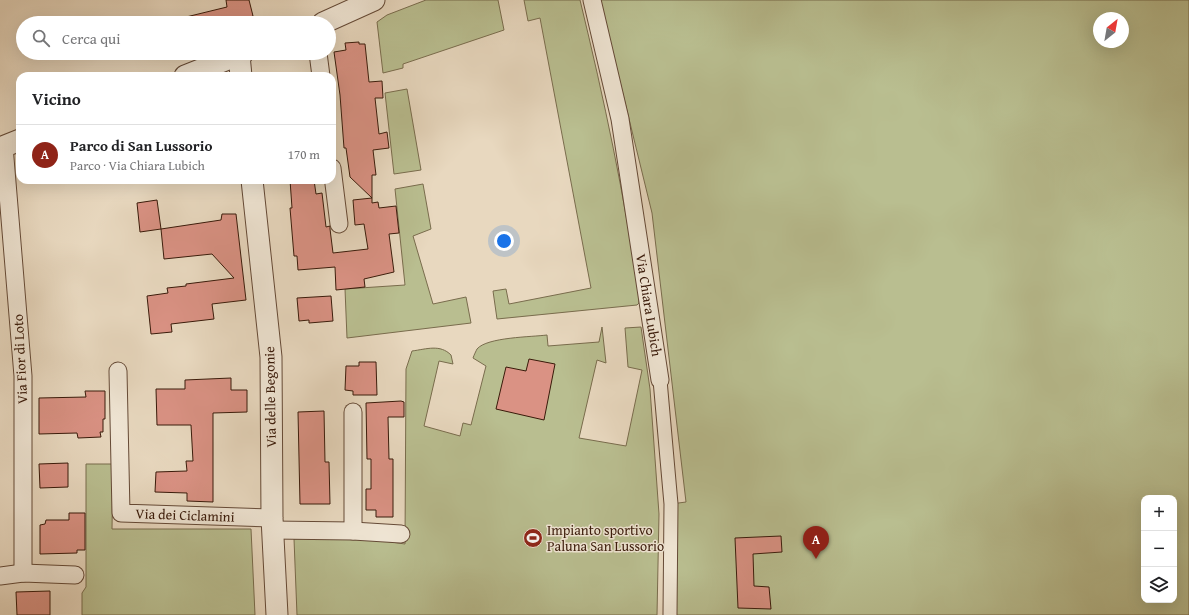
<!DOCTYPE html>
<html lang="it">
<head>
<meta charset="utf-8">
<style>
  body { margin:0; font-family:"Gentium Book Plus",serif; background:#f6f6f6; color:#202124 }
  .controls { position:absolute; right:12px; bottom:12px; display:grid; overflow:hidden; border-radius:8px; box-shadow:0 4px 16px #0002 }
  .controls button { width:36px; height:36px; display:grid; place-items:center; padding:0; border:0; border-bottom:1px solid #e0e0e0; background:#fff; color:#202124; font:20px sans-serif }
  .compass { position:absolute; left:1093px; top:12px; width:36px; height:36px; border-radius:50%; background:#fff; box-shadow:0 4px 16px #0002; rotate:31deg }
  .you { position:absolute; left:504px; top:241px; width:14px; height:14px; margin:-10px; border:3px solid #fff; border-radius:50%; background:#1a73e8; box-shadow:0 0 0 6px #1a73e833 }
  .badge { display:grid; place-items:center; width:26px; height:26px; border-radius:50%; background:#8f2418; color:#fff; font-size:13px; font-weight:700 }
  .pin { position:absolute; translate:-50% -33px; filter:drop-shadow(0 1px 2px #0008) }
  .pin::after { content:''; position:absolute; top:21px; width:14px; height:12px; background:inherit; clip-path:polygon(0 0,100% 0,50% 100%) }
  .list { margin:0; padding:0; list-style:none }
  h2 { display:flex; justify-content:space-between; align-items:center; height:52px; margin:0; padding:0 16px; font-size:17px }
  h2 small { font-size:13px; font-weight:400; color:#757577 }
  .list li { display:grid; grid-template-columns:26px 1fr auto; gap:12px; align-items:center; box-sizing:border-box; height:60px; padding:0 16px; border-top:1px solid #e0e0e0 }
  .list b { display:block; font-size:15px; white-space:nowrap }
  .list p { margin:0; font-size:13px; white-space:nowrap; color:#757577 }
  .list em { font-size:13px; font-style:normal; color:#757577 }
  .icon { flex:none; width:22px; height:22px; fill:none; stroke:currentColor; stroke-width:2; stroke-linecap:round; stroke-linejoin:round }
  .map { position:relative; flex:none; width:1189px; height:615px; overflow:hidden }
  .search { position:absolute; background:#fff; box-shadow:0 4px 16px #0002; left:16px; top:16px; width:320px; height:44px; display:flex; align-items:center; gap:10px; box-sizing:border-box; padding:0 14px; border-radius:22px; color:#757577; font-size:15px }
  .panel { position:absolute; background:#fff; box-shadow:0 4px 16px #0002; left:16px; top:72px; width:320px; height:112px; border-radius:12px }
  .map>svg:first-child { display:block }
  .green { fill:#b9be90; stroke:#796c4d; fill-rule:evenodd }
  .building { fill:#da9284; stroke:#391a0a }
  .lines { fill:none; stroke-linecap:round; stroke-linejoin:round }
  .pedestrian-casing { stroke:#654a37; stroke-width:15 }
  .minor-casing { stroke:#654a37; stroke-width:19 }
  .tertiary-casing { stroke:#654a37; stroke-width:23 }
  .pedestrian { stroke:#f0e6d5; stroke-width:13 }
  .minor { stroke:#f0e6d5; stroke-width:17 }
  .tertiary { stroke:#f0e6d5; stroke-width:21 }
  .labels { text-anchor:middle; stroke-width:3; stroke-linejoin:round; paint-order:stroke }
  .street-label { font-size:14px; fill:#391a0a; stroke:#f0e6d5 }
  .poi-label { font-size:14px; fill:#391a0a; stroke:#f0e6d5; text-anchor:start }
</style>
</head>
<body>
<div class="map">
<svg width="1189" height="615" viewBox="0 0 1189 615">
  <rect width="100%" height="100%" fill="#e8d8bf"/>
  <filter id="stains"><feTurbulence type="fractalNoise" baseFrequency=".005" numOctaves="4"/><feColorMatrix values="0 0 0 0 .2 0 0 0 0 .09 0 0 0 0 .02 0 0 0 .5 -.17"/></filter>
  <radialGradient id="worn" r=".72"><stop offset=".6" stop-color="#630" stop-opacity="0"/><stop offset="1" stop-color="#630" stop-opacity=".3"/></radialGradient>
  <!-- green -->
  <g class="green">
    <polygon points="426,0 498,0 504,30 403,64 403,68 383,73 377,22 387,15"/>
    <path d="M 524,0 L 580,0 C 604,99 625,197 639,297 L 639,303 L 637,305 L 497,319 L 493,291 L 506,289 L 509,304 L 591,288 L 540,18 L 528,21 Z"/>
    <path d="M 600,0 L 1189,0 L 1189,615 L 670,615 L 671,504 L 686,502 L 652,213 ZM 1099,18 L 1123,18 L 1123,42 L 1099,42 ZM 1144,498 L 1174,498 L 1174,600 L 1144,600 Z"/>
    <polygon points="407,89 421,170 394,174 385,93"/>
    <polygon points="423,184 431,229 413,236 433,304 466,297 471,323 347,338 345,289 405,285 395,189"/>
    <path d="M 602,327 L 606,363 L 597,360 L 579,438 L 626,446 L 642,370 L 628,367 L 625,328 L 641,327 L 650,389 L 659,514 L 657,615 L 297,615 L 294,539 L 350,536 L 405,544 L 406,369 L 412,351 C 427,349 440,344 451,355 L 453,364 L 439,361 L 424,426 L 460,436 L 463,423 L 471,425 L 486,366 L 473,358 C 474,355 476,351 477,349 C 487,337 532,337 547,335 L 548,346 L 599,342 Z"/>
    <polygon points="86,464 113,464 112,529 251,529 255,615 82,615 82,593 86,587"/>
  </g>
  <!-- building -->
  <g class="building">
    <polygon points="226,0 249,0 253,16 238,21 237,18 219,23 183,23 182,18 227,7"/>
    <polygon points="359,42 359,44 365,44 369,82 382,81 383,98 375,98 379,134 387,132 389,148 373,150 376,175 372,175 372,203 378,202 379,208 396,206 399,233 389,234 394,272 364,279 365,287 336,290 335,267 298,270 297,256 294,256 290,208 292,208 290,180 314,180 316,194 322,193 326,227 330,226 330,229 333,253 368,249 364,224 355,225 353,200 372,198 350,177 346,148 344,148 340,95 334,52 346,50 345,43"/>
    <polygon points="157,200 161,229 140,232 137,203"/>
    <polygon points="222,214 236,214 246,300 212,304 214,319 171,324 172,332 151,334 147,296 168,293 167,288 186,286 186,284 234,278 212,254 164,259 161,229 221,220"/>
    <polygon points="331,296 333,321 309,323 309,320 299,321 297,298"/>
    <polygon points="529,359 555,364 544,420 496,409 506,367 526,371"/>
    <polygon points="359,362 376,362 377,395 353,395 353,391 345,390 346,366 359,366"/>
    <polygon points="231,378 231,390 247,390 247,412 213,413 213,502 187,501 187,493 155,492 156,472 187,471 186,461 193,461 191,425 157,425 156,389 185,389 185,380"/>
    <polygon points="85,391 105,391 105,419 103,419 103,432 100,432 101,437 78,438 77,433 39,434 39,398 86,397"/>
    <polygon points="401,401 404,402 404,417 388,417 389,459 393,459 393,517 376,517 376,510 366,510 366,489 371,489 371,459 367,459 366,403"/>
    <polygon points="324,411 325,462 329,462 330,504 300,504 298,412"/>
    <polygon points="68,463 68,487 40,488 39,464"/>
    <polygon points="69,513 85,513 85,550 77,550 77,553 40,554 40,525 45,524 46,520 69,520"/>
    <polygon points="781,536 782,552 753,554 754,586 769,587 771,609 738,608 735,538"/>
    <polygon points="50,591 50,615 17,615 16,592"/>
  </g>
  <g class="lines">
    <defs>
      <polyline id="pedestrian" points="660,380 671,504 670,615"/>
      <g id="minor">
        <polyline points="592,0 620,119 660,380"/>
        <polyline points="318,53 321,76"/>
        <polyline points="4,146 23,376 23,573"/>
        <polyline points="332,168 339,224"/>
        <polyline points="118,371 121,513 272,518"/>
        <polyline points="353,412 353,531"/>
        <polyline points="272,530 353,531 401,534"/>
        <polyline points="0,576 23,573 75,575"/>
      </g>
      <g id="tertiary">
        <polyline points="323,23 374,0"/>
        <polyline points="239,55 241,76"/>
        <polyline points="185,76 243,53"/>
        <polyline points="0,148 20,140"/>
        <polyline points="252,180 271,357 272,518 277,615"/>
      </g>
    </defs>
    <!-- pedestrian casing -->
    <use href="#pedestrian" class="pedestrian-casing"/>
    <!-- minor casing -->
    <use href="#minor" class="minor-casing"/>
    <!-- tertiary casing -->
    <use href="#tertiary" class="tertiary-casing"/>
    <!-- pedestrian -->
    <use href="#pedestrian" class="pedestrian"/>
    <!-- minor -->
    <use href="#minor" class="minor"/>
    <!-- tertiary -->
    <use href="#tertiary" class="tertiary"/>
  </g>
  <!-- icons -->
  <defs>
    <symbol id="stadium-disc" viewBox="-11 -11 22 22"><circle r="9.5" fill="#8f2418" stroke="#f0e6d5"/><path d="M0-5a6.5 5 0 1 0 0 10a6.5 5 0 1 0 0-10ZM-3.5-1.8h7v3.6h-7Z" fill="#fff"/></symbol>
  </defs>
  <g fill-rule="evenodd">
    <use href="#stadium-disc" x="522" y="527" width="22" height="22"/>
  </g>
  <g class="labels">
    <!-- street labels -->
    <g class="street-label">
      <text transform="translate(649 305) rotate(81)" y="5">Via Chiara Lubich</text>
      <text transform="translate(20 359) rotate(-93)" y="5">Via Fior di Loto</text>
      <text transform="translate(270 397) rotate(-91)" y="5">Via delle Begonie</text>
      <text transform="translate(185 515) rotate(2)" y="5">Via dei Ciclamini</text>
    </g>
    <!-- poi labels -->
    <g class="poi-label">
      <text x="547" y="535">Impianto sportivo<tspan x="547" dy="16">Paluna San Lussorio</tspan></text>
    </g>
  </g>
  <rect width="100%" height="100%" filter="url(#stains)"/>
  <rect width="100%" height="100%" fill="url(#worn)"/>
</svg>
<div class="controls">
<button>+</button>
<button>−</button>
<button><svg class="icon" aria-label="layers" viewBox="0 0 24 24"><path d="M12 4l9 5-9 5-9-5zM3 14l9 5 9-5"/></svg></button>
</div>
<svg class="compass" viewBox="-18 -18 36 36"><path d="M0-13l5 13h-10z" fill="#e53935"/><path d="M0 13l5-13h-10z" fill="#757577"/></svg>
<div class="you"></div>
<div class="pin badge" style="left:816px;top:559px">A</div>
<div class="search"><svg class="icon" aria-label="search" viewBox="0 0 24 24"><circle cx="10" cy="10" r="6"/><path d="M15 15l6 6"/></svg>Cerca qui</div>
<section class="panel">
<h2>Vicino<small></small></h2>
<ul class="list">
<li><span class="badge">A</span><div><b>Parco di San Lussorio</b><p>Parco · Via Chiara Lubich</p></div><em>170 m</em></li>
</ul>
</section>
</div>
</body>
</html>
